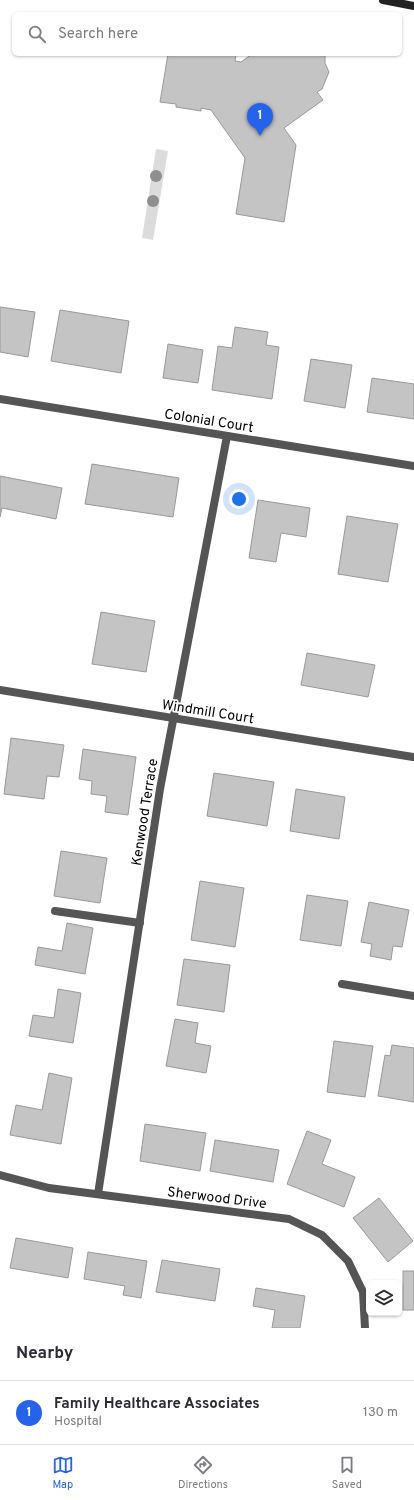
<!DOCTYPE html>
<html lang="en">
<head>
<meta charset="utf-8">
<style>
  body { margin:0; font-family:Overpass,sans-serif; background:#f7f7f7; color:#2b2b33 }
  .controls { position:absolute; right:12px; bottom:12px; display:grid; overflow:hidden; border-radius:6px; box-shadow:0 1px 3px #0004 }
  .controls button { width:36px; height:36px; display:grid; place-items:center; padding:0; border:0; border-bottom:1px solid #e1e1e2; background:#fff; color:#2b2b33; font:20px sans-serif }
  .you { position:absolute; left:239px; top:499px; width:14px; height:14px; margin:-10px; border:3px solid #fff; border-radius:50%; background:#1a73e8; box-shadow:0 0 0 6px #1a73e833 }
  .badge { display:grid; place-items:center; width:26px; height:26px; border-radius:50%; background:#2563eb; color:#fff; font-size:13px; font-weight:700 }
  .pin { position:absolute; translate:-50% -33px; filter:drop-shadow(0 1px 2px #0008) }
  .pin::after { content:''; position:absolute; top:21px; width:14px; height:12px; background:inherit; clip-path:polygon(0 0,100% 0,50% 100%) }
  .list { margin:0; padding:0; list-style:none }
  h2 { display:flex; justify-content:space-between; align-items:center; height:52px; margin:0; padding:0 16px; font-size:17px }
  h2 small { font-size:13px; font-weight:400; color:#7c7c81 }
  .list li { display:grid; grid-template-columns:26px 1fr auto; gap:12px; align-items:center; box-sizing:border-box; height:64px; padding:0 16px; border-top:1px solid #e1e1e2 }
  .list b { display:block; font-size:15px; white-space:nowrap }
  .list p { margin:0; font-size:13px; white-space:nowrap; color:#7c7c81 }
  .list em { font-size:13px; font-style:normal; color:#7c7c81 }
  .icon { flex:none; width:22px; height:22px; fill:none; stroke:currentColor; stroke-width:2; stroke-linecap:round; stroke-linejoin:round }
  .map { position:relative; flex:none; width:414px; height:1328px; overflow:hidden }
  .search { position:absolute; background:#fff; box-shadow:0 1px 3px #0004; left:12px; right:12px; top:12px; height:44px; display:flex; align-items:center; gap:10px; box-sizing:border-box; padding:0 14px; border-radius:6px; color:#7c7c81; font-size:15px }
  .sheet { height:116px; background:#fff }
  nav { display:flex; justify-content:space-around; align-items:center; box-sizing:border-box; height:56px; border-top:1px solid #e1e1e2; background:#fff; font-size:11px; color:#7c7c81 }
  nav a { display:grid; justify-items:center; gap:2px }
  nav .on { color:#2563eb }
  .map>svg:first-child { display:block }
  .green { fill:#dcdcdc }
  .building { fill:#c4c4c4; stroke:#999 }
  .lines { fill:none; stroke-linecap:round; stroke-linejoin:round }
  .lane { stroke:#555; stroke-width:8 }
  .street { stroke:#555; stroke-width:8 }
  .secondary { stroke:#222; stroke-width:8 }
  .tree { fill:#8f8f8f }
  .labels { text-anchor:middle; stroke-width:3.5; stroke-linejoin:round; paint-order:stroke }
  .street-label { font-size:14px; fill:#000; stroke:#fff }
</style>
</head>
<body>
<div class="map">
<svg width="414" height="1328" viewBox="0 0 414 1328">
  <rect width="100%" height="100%" fill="#fff"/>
  <!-- green -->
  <polygon class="green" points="156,149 168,151 153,240 142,238"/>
  <!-- building -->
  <g class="building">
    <polygon points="168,54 236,54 235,61 241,62 252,54 325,54 325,63 329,72 322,89 317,92 323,100 284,128 296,145 284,222 236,214 245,158 211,110 201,108 201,111 176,107 176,104 160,102"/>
    <polygon points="0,307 35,312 28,357 0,352"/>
    <polygon points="60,310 129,321 121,373 51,361"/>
    <polygon points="235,327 268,332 266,345 279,347 272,399 212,390 218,346 232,348"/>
    <polygon points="168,344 203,350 198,383 163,378"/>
    <polygon points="311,359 352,365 345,408 304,401"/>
    <polygon points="372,378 414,384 414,419 367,412"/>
    <polygon points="92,464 179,478 173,517 85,504"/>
    <polygon points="0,476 62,488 56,519 2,508 0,517"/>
    <polygon points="258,500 310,508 306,537 281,533 276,562 249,558"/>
    <polygon points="347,516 398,524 388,582 338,574"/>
    <polygon points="101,612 155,621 146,672 92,664"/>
    <polygon points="307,653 375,665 368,697 301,685"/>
    <polygon points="11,738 64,745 59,777 47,776 44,799 4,794"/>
    <polygon points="83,749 136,757 128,815 105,812 107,796 91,794 92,781 79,779"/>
    <polygon points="214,773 274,782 267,826 207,816"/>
    <polygon points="296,789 345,797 339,839 290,831"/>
    <polygon points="61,851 107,858 100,903 54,896"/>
    <polygon points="200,881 244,888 235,947 191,940"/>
    <polygon points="307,895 348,901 341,946 300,940"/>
    <polygon points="369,902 409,910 402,947 393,946 391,960 370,956 372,944 361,942"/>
    <polygon points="67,923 93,928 85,974 35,965 38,947 62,951"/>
    <polygon points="184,959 230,965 224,1012 177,1005"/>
    <polygon points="58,989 81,993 73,1043 29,1036 33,1015 54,1018"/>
    <polygon points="175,1019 198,1023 195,1043 211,1046 206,1073 166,1066"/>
    <polygon points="334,1041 373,1046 365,1097 327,1092"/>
    <polygon points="392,1045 414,1048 414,1102 378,1096 385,1055 390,1056"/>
    <polygon points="49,1073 72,1078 61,1144 10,1135 16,1105 42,1110"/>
    <polygon points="145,1124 206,1133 200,1171 140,1161"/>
    <polygon points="307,1131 331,1140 322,1164 355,1177 344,1207 287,1184"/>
    <polygon points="215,1140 279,1150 273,1182 210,1171"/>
    <polygon points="379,1198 413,1241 388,1262 353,1218"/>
    <polygon points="16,1238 73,1248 68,1278 10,1268"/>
    <polygon points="88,1252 147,1261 141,1298 123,1295 125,1286 84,1279"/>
    <polygon points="162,1260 220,1269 215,1301 156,1292"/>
    <rect x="403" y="1271" width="11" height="39"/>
    <polygon points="256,1288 305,1296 300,1328 272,1328 275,1310 253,1306"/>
  </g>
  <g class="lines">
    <!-- lane -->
    <polyline class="lane" points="55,911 140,923"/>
    <!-- street -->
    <g class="street">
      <polyline points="0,399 414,466"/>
      <polyline points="0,690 413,757"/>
      <polyline points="342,984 414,996"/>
      <polyline points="0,1175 49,1188 289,1219 322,1235 348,1261 363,1292 365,1328"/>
      <polyline points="98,1194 160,789 227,436"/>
    </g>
    <!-- secondary -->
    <polyline class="secondary" points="383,0 414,6"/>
  </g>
  <!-- trees -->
  <g class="tree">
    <circle cx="156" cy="176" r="6"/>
    <circle cx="153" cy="201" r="6"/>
  </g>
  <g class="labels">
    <!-- street labels -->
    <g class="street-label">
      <text transform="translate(209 420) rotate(9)" y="5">Colonial Court</text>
      <text transform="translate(208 711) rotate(9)" y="5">Windmill Court</text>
      <text transform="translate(144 812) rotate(-81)" y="5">Kenwood Terrace</text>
      <text transform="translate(217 1197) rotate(7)" y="5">Sherwood Drive</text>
    </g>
  </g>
</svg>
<div class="controls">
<button><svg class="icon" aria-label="layers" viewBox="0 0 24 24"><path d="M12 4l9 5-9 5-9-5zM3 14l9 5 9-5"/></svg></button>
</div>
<div class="you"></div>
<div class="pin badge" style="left:260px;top:136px">1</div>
<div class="search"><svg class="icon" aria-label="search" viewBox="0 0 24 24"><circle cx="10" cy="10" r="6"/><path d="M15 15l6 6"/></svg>Search here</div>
</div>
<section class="sheet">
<h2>Nearby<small></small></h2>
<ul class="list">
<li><span class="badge">1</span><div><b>Family Healthcare Associates</b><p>Hospital</p></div><em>130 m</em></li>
</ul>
</section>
<nav>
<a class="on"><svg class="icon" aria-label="map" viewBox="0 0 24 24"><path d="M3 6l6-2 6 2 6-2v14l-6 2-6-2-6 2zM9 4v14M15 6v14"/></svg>Map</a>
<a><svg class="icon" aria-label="directions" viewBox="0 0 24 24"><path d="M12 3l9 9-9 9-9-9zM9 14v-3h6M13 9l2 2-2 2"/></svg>Directions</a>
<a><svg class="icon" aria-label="saved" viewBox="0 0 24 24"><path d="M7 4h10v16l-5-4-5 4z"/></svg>Saved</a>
</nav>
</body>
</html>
